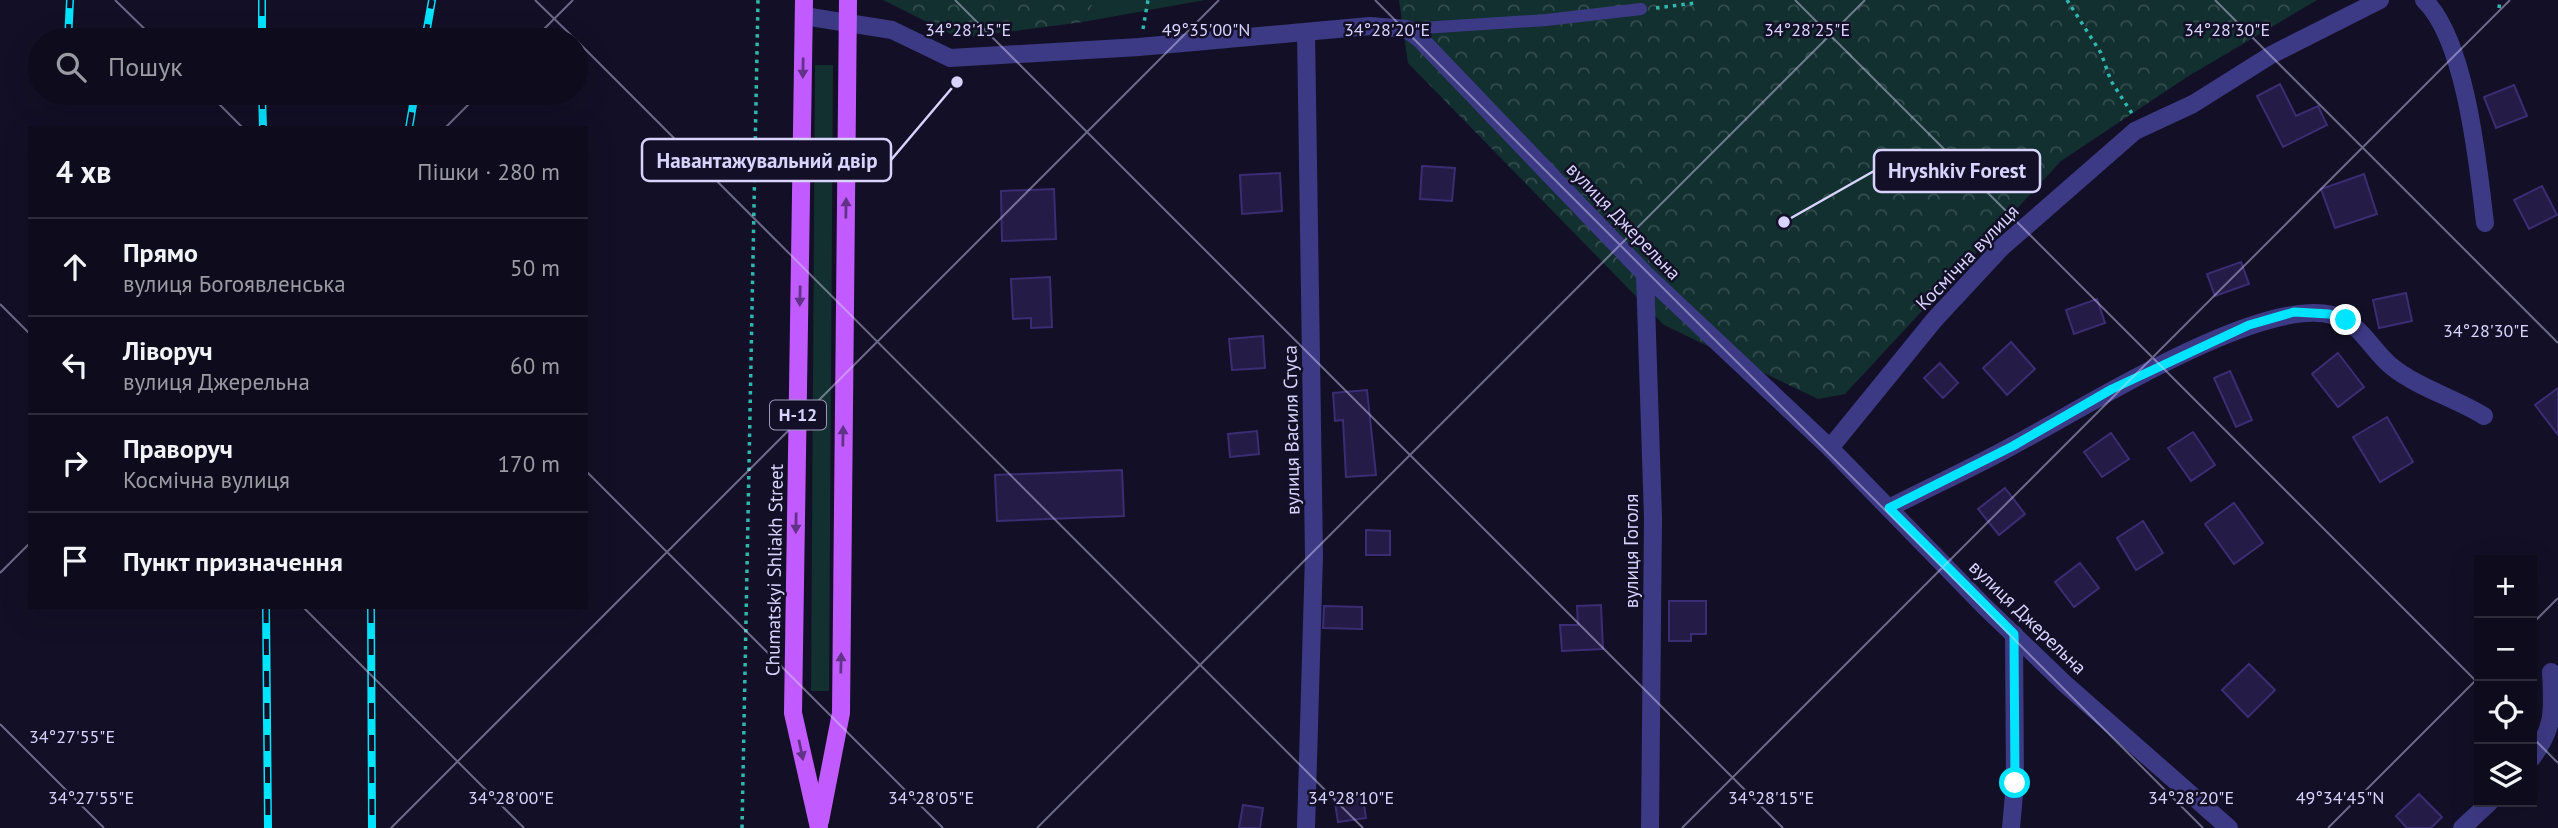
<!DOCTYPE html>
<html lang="uk">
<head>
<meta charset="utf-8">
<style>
  body { margin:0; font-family:"PT Sans",sans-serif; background:#171425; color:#f1f3f6 }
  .controls { position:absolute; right:21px; bottom:21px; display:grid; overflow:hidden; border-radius:0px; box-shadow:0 7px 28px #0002 }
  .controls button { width:63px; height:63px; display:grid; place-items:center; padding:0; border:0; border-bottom:2px solid #2e2b3b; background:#0e0b1c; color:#f1f3f6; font:35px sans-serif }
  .stop { position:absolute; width:21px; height:21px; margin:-16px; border:5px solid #00e5ff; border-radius:50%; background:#fff }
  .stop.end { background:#00e5ff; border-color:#fff; box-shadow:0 2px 7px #0008 }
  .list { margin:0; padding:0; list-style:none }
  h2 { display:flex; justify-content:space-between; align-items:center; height:91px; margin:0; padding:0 28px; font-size:30px }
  h2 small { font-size:23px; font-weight:400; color:#9b9ba3 }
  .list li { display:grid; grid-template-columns:46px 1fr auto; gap:21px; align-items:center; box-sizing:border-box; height:98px; padding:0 28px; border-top:2px solid #2e2b3b }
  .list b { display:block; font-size:26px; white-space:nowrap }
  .list p { margin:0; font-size:23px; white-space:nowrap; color:#9b9ba3 }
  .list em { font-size:23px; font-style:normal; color:#9b9ba3 }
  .icon { flex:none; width:38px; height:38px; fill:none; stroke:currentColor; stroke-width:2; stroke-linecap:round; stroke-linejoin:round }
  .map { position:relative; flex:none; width:2558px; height:828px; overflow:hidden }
  .search { position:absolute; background:#0e0b1c; box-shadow:0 7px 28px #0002; left:28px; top:28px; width:560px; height:77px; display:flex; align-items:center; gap:18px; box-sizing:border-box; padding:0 24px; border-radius:38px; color:#9b9ba3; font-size:26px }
  .panel { position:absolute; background:#0e0b1c; box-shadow:0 7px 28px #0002; left:28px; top:126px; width:560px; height:483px; border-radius:0px }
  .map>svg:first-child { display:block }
  .green { fill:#12302f }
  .forest { fill:url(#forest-crowns) }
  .building { fill:#241b47; stroke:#3b2d73; stroke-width:2 }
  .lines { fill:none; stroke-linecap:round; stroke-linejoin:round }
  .path { stroke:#2fb8b0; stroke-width:3.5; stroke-dasharray:3.5 5; stroke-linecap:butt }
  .lane { stroke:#3d3a85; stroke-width:12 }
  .street { stroke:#3d3a85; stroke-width:18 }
  .primary { stroke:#c25bff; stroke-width:18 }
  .rail-casing { stroke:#00e5ff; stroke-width:8 }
  .rail { stroke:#130f26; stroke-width:5; stroke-dasharray:16; stroke-linecap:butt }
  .oneway { fill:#623188 }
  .route { stroke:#00e5ff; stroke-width:9 }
  .ticks { fill:none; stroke:#d9d4ff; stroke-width:2; stroke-opacity:0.45 }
  .labels { text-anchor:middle; stroke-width:5; stroke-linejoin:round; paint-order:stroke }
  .shield { fill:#130f26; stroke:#9e99be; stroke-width:2 }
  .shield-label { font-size:18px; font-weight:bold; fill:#d9d4ff }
  .street-label { font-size:19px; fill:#d9d4ff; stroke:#130f26 }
  .ticks-label { font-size:18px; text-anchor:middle; fill:#d9d4ff; stroke:#130f26; stroke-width:5; stroke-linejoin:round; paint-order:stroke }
  .leader { fill:none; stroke:#d9d4ff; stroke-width:2.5 }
  .callout-dot { fill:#d9d4ff; stroke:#130f26; stroke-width:2.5 }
  .callout { fill:#130f26; stroke:#d9d4ff; stroke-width:2.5 }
  .callout-label { font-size:21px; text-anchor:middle; font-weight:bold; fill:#d9d4ff }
</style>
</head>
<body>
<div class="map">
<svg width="2558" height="828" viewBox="0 0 2558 828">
  <defs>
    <pattern id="forest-crowns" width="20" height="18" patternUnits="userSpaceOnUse" patternTransform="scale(1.75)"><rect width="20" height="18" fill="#12302f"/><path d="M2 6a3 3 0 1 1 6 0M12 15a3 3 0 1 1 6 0" fill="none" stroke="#344d4e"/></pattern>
  </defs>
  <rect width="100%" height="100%" fill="#130f26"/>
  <!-- green -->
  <g class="green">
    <polygon points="1095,0 1205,0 1083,22"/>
    <polygon points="815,65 833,65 829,691 811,691"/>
  </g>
  <!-- forest -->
  <g class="forest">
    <polygon points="883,0 1095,0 1083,22 959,38"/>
    <polygon points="1399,0 2317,0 2187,77 2061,161 1845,394 1818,399 1664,325 1408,63"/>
  </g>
  <!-- building -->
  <g class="building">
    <polygon points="2280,84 2296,116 2318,106 2327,125 2283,147 2257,96"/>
    <polygon points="2514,85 2527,116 2496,128 2484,97"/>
    <polygon points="1422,166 1455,168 1452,201 1420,199"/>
    <polygon points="1280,173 1282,211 1242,214 1240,175"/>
    <polygon points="2364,174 2377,214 2335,228 2321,189"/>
    <polygon points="2542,186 2557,215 2529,229 2514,200"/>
    <polygon points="1054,189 1056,239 1002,241 1001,191"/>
    <polygon points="2241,262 2249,284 2215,296 2207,274"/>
    <polygon points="1050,277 1052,327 1031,328 1031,318 1013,319 1011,279"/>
    <polygon points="2406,293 2412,321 2379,328 2373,300"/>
    <polygon points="2097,299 2105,323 2074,334 2066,310"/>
    <polygon points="1263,336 1265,368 1232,370 1229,339"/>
    <polygon points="2011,342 2035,369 2007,395 1983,368"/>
    <polygon points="2338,353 2364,387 2338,407 2312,374"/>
    <polygon points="1940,363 1958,383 1943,398 1924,378"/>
    <polygon points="2230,371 2252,420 2236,427 2214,378"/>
    <polygon points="2558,388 2558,435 2535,405"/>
    <polygon points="1367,390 1376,475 1346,477 1343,420 1335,421 1333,393"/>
    <polygon points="2387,417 2413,462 2380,482 2353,437"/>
    <polygon points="1257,431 1259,454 1230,457 1228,434"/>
    <polygon points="2193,432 2215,465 2191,481 2168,448"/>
    <polygon points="2111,433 2129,459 2102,477 2084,452"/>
    <polygon points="1122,470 1124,516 997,521 995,475"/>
    <polygon points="2005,488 2025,514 1999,535 1978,509"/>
    <polygon points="2234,503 2263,543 2234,564 2205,524"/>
    <polygon points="2143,521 2163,553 2136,570 2117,538"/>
    <polygon points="1366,530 1390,531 1390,555 1366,555"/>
    <polygon points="2080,563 2099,588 2074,607 2055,582"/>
    <polygon points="1669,601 1706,601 1706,634 1691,634 1691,641 1669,641"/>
    <polygon points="1601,605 1603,649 1562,651 1560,625 1578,625 1577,606"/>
    <polygon points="1324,606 1362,607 1362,629 1323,628"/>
    <polygon points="2249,664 2275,690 2248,717 2222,690"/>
    <polygon points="1362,792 1366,818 1338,822 1334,796"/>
    <polygon points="2419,794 2442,817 2431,828 2407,828 2396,816"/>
    <polygon points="1243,805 1263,808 1260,828 1239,828"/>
  </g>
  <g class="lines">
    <!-- path -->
    <g class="path">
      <polyline points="2067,0 2101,53 2111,81 2133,115"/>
      <polyline points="1656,8 1695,3 1696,0"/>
      <polyline points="2499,8 2500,0"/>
      <polyline points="1143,29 1148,0"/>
      <polyline points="742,828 758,0"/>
    </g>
    <!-- lane -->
    <polyline class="lane" points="1407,29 1546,20 1641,9"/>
    <!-- street -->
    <g class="street">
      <path d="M 2424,0 C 2466,40 2478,165 2485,223"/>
      <polyline points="804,16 892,30 950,58 1139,47 1370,26 1407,29 1420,39 1645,274 1830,448 1984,606 2064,683 2229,828"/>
      <polyline points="1306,32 1314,555 1306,828"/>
      <polyline points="1645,274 1653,518 1650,828"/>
      <polyline points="1830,448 1935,319 2001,248 2135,131 2193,104 2271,55 2380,0"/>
      <path d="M 1889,508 C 1930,487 1972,468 2012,446 C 2081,410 2259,296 2332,315 C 2361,323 2370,348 2391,366 C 2418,388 2455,398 2484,416"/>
      <path d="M 2532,758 C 2555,727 2553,709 2551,672"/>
      <polyline points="2011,828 2015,783 2014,634"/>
      <polyline points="2462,828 2490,802"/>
    </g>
    <!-- primary -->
    <g class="primary">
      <polyline points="804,0 793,713 819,828"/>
      <polyline points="820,821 841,713 848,0"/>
    </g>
    <defs>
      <g id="rail">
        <polyline points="262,0 262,40"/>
        <polyline points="68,40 70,0"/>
        <polyline points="425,40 432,0"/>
        <polyline points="262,93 263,128"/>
        <polyline points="409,128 415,93"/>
        <polyline points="266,607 268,828"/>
        <polyline points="371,607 372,828"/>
      </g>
    </defs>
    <!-- rail casing -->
    <use href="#rail" class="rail-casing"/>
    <!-- rail -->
    <use href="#rail" class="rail"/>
  </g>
  <!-- one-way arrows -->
  <defs><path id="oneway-solid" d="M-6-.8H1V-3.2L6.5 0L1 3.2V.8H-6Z" transform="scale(1.75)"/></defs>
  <g class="oneway">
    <use href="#oneway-solid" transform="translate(803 68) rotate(91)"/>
    <use href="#oneway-solid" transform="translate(846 208) rotate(-89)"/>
    <use href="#oneway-solid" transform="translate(800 296) rotate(91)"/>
    <use href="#oneway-solid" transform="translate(843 436) rotate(-89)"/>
    <use href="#oneway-solid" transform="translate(796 523) rotate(91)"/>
    <use href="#oneway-solid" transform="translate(841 663) rotate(-89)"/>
    <use href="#oneway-solid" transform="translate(801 750) rotate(78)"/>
  </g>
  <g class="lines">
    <!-- route -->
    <polyline class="route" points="2015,783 2014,634 1889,508 2013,446 2112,389 2249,325 2294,312 2329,314 2346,320"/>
  </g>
  <!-- ticks -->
  <path class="ticks" d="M 115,0 L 156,40M 535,0 L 576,40M 955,0 L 1783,828M 1375,0 L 2203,828M 1795,0 L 2479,684M 2215,0 L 2558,343M 533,40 L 573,0M 576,40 L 1363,828M 208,93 L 243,128M 445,128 L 480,93M 0,304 L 30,334M 586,471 L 943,828M 0,573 L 30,543M 303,607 L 524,828M 2532,624 L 2558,598M 0,724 L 104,828M 2532,737 L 2558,763M 391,828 L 1219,0M 1037,828 L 1865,0M 1682,828 L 2510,0M 2328,828 L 2479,677"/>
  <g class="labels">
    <!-- shield labels -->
    <rect class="shield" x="770" y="400.5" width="56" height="29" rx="5"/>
    <g class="shield-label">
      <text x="798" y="421">Н-12</text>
    </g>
    <!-- street labels -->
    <g class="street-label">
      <text transform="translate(1624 221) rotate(46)" y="7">вулиця Джерельна</text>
      <text transform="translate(1967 257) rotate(-46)" y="7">Космічна вулиця</text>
      <text transform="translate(1291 430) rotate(-91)" y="7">вулиця Василя Стуса</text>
      <text transform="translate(1631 551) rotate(-90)" y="7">вулиця Гоголя</text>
      <text transform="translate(774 570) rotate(-89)" y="7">Chumatskyi Shliakh Street</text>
      <text transform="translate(2028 617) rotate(44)" y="7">вулиця Джерельна</text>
    </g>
  </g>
  <g class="ticks-label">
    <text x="968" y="36">34°28'15"E</text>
    <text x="1807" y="36">34°28'25"E</text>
    <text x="1206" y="36">49°35'00"N</text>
    <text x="1387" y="36">34°28'20"E</text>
    <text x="2227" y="36">34°28'30"E</text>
    <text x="2486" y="337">34°28'30"E</text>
    <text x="72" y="743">34°27'55"E</text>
    <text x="91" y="804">34°27'55"E</text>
    <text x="511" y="804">34°28'00"E</text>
    <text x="931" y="804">34°28'05"E</text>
    <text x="1351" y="804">34°28'10"E</text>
    <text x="1771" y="804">34°28'15"E</text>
    <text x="2191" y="804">34°28'20"E</text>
    <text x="2340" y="804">49°34'45"N</text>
  </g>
  <!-- callouts -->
  <path class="leader" d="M957 82L891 160M1784 222L1874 171"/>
  <g class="callout-dot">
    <circle cx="957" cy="82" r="7"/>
    <circle cx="1784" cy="222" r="7"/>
  </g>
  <g class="callout">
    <rect x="642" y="139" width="249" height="42" rx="7"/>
    <rect x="1874" y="150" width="166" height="42" rx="7"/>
  </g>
  <g class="callout-label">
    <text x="767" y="168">Навантажувальний двір</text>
    <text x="1957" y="178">Hryshkiv Forest</text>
  </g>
</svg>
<div class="controls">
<button>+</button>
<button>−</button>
<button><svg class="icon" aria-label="locate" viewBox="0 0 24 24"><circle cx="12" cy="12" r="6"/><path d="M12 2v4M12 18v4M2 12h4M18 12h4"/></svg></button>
<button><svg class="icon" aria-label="layers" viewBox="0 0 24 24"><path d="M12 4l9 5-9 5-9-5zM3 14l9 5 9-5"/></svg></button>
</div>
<div class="stop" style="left:2015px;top:783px"></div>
<div class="stop end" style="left:2346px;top:320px"></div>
<div class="search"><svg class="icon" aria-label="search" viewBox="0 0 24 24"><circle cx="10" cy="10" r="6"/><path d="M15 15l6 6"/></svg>Пошук</div>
<section class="panel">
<h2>4 хв<small>Пішки · 280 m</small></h2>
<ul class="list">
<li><svg class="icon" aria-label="ahead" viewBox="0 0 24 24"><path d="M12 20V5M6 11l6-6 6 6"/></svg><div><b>Прямо</b><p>вулиця Богоявленська</p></div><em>50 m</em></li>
<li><svg class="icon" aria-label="left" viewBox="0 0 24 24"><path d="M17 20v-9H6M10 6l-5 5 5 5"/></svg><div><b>Ліворуч</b><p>вулиця Джерельна</p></div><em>60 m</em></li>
<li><svg class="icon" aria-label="right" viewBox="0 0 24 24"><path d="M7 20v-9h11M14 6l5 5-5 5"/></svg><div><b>Праворуч</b><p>Космічна вулиця</p></div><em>170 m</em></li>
<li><svg class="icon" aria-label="arrive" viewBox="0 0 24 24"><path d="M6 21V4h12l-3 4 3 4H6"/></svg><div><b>Пункт призначення</b></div></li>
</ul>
</section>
</div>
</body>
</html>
